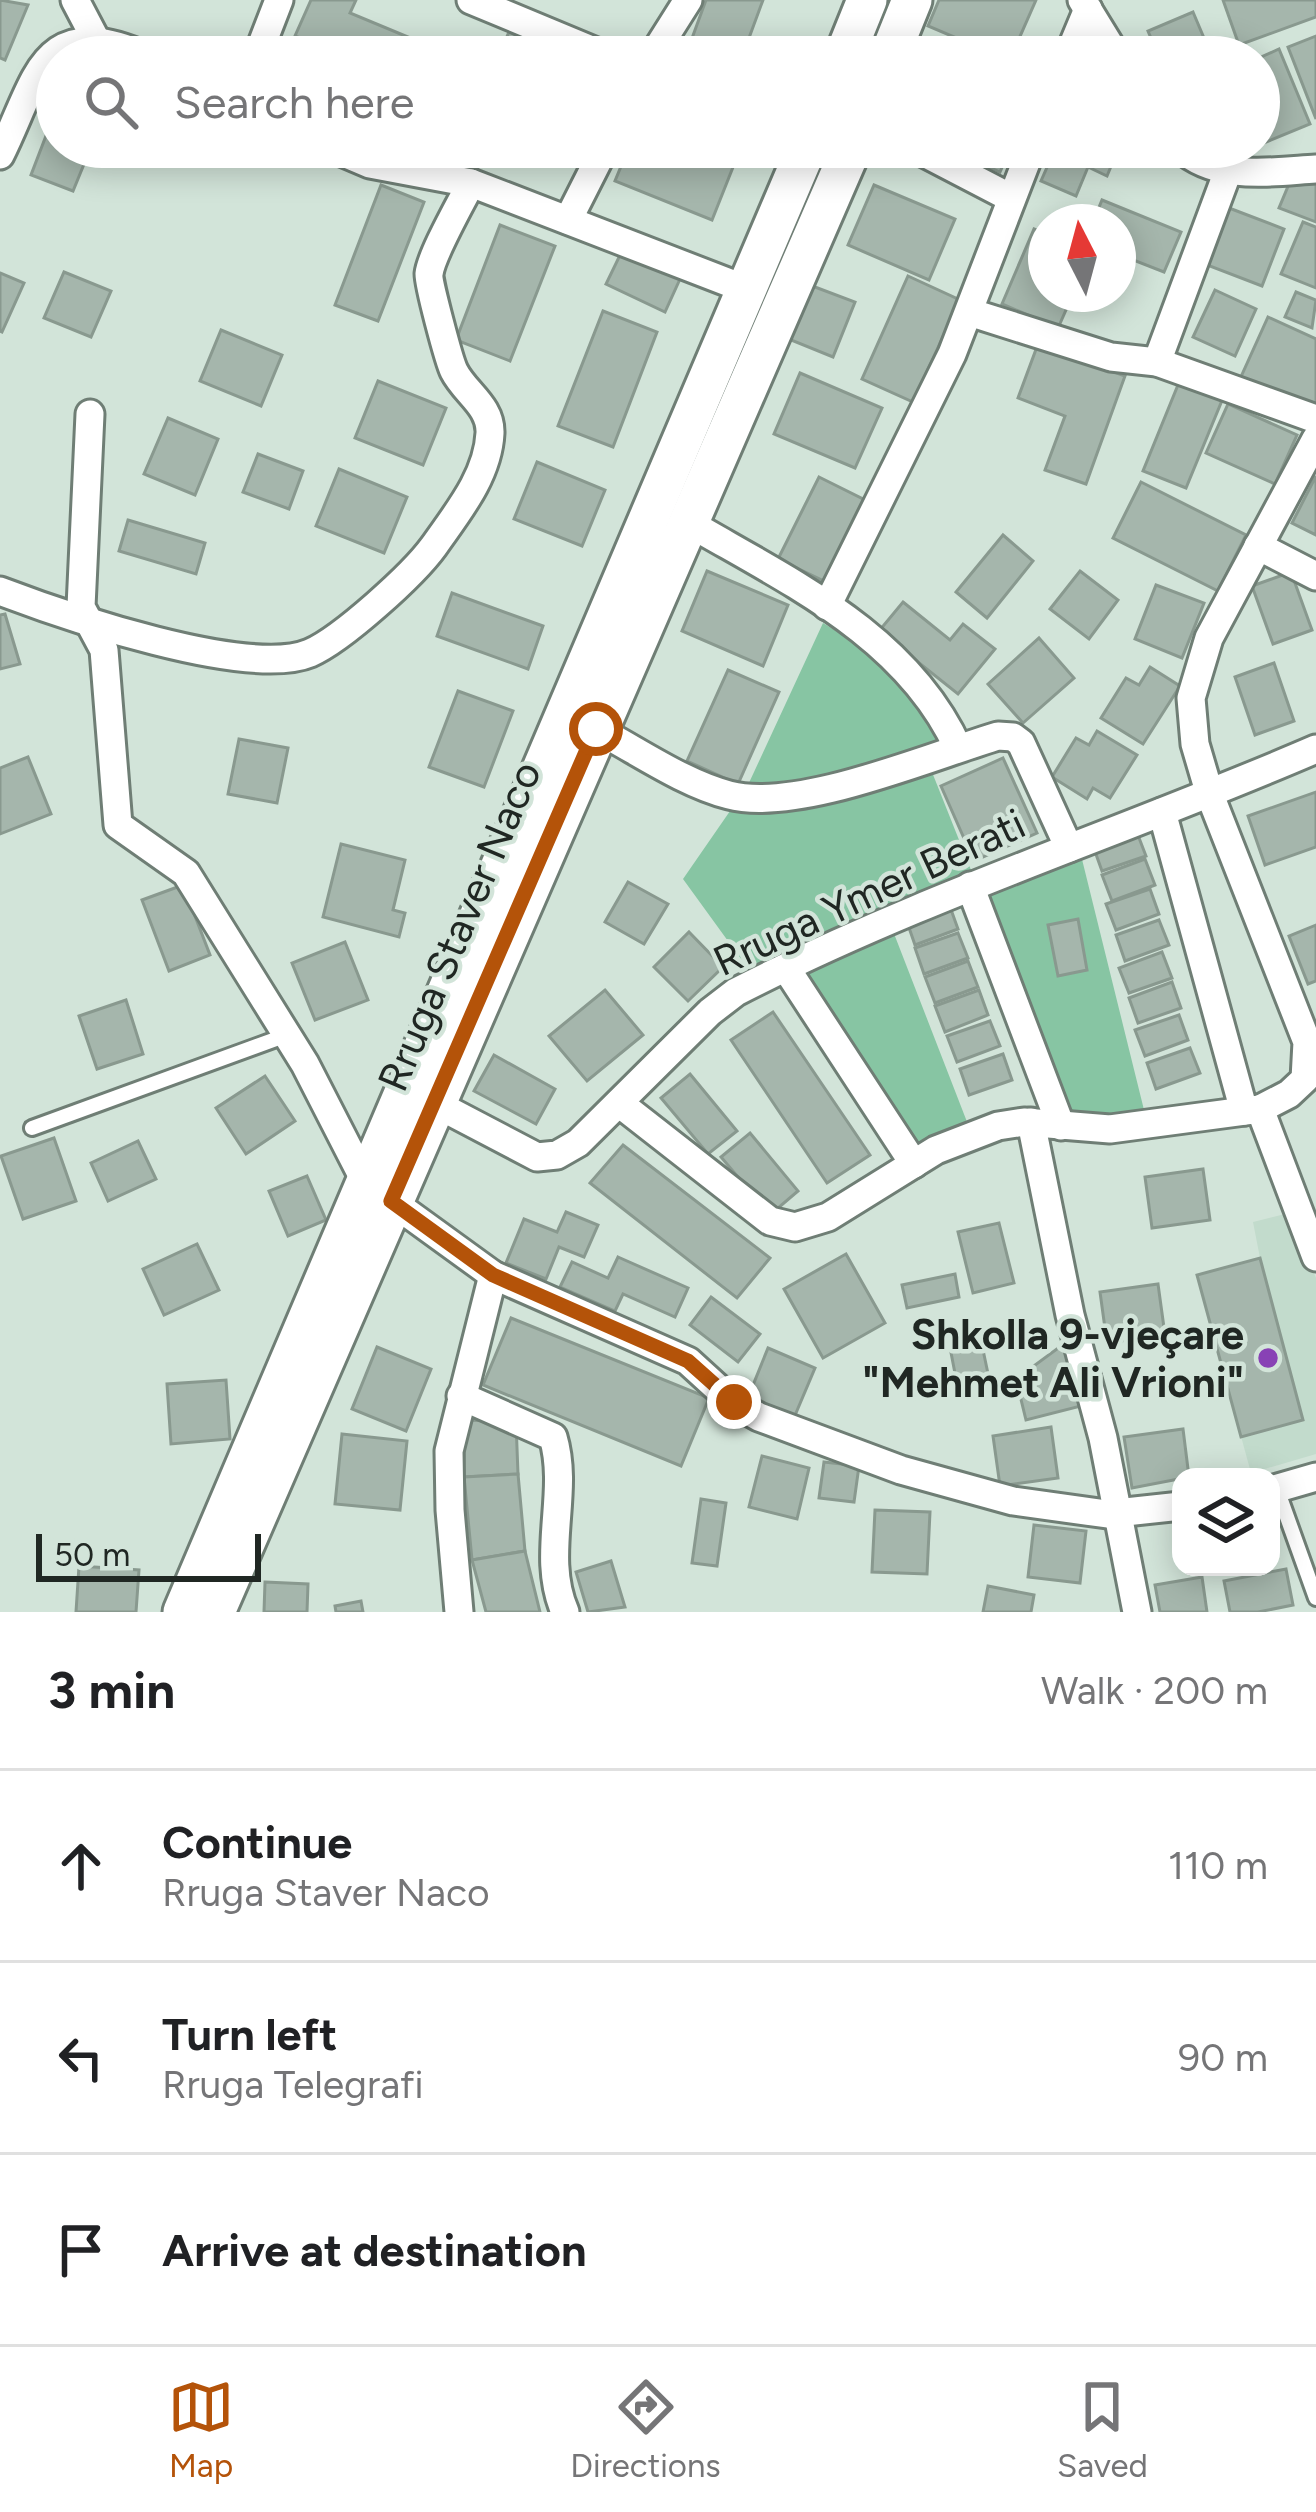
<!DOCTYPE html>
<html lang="en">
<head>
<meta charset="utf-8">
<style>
  body { margin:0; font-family:Figtree,sans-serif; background:#f2f2f2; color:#202124 }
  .controls { position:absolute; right:36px; bottom:36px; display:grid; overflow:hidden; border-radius:24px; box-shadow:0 6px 30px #0003 }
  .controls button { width:108px; height:108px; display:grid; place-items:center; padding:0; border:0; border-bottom:3px solid #e0e0e0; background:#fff; color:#202124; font:60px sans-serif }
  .compass { position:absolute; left:1028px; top:204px; width:108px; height:108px; border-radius:50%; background:#fff; box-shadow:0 6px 30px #0003; rotate:354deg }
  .scale { position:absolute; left:36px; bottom:30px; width:225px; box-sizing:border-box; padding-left:12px; border:6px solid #202723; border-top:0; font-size:33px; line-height:42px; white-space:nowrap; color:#202723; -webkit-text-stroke:9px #d2e4d9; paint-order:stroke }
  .stop { position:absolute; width:36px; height:36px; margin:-27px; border:9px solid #b45309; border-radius:50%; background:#fff }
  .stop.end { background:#b45309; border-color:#fff; box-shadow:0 3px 12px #0008 }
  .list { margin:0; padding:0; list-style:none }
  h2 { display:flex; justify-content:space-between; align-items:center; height:156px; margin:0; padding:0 48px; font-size:51px }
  h2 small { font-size:39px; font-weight:400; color:#757577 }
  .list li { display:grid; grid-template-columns:78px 1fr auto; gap:36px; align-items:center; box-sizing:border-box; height:192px; padding:0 48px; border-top:3px solid #e0e0e0 }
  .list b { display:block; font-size:45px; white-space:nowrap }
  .list p { margin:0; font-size:39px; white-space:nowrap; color:#757577 }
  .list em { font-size:39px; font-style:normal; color:#757577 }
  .icon { flex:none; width:66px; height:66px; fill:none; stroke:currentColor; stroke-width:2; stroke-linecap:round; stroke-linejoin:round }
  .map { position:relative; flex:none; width:1316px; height:1612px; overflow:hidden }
  .search { position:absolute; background:#fff; box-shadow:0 6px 30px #0003; left:36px; right:36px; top:36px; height:132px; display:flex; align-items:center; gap:30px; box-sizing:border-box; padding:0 42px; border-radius:66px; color:#757577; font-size:45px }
  .sheet { height:732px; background:#fff }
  nav { display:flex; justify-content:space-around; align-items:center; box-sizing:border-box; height:168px; border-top:3px solid #e0e0e0; background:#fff; font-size:33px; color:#757577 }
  nav a { display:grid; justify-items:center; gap:6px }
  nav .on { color:#b45309 }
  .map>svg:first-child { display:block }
  .built { fill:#c2dbcc }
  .green { fill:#87c5a3 }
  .building { fill:#a5b6ac; stroke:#89998f; stroke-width:3 }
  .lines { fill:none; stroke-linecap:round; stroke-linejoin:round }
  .lane-casing { stroke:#6f7e75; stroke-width:20 }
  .street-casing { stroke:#6f7e75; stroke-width:33 }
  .secondary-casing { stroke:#6f7e75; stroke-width:45 }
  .lane { stroke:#fff; stroke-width:14 }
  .street { stroke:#fff; stroke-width:27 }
  .secondary { stroke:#fff; stroke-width:39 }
  .route { stroke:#b45309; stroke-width:15 }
  .poi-dot { fill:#8842b5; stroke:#d2e4d9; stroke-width:4.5 }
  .labels { text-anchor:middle; stroke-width:9; stroke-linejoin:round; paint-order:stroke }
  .street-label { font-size:42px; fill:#202723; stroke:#d2e4d9 }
  .poi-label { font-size:42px; font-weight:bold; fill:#202723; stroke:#d2e4d9; text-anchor:end }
</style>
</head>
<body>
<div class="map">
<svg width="1316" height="1612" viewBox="0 0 1316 1612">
  <rect width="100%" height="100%" fill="#d2e4d9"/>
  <!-- built -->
  <polygon class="built" points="1289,1213 1316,1278 1316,1454 1251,1473 1197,1275 1260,1258 1253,1222"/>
  <!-- green -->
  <path class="green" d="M 823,623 C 877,654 908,692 946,742 L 922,747 L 973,875 L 1075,831 L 1146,1118 L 1070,1117 L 986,899 L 886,913 L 969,1127 L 917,1151 L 785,951 L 749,970 L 683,879 L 748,785 Z"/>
  <!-- building -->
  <g class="building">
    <polygon points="0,0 28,5 5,60 0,58"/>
    <polygon points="311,0 356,0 350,13 456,57 346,57 295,36"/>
    <polygon points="706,0 763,0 742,57 691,41"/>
    <polygon points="939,0 1036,0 1011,57 1001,57 928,26"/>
    <polygon points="1223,0 1316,0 1316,17 1239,45"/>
    <polygon points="1193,12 1212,57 1159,57 1148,31"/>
    <polygon points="509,32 557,52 555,57 498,57"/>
    <polygon points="1316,36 1316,119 1288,47"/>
    <polygon points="1279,49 1310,124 1259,145 1259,58"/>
    <polygon points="57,107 57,147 91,147 73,191 31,175"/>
    <polygon points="629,147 741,147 712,220 615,181"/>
    <polygon points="959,147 1011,147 1000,172 956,152"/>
    <polygon points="1056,147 1119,147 1107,176 1088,167 1076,196 1041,181"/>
    <polygon points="1316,183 1316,222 1279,208 1289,184"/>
    <polygon points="381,185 424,202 378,321 335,305"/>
    <polygon points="874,185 955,219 929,280 848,245"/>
    <polygon points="1102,200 1181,232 1164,272 1118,254 1118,222 1093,222"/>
    <polygon points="1229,208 1284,229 1262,286 1207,265"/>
    <polygon points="1303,222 1316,227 1316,288 1281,274"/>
    <polygon points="500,225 555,246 510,361 456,340"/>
    <polygon points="1034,229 1046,234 1046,294 1073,294 1058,328 1002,304"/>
    <polygon points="622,251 680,279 665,312 606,284"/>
    <polygon points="64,272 111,291 91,337 44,318"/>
    <polygon points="0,273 24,283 2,332 0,331"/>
    <polygon points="908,276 960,300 913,402 862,379"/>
    <polygon points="807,284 855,302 833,357 786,338"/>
    <polygon points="1215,290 1256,309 1235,356 1193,337"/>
    <polygon points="1296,292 1316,300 1312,328 1285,317"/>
    <polygon points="603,311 657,332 613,447 558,426"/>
    <polygon points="1268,317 1316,339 1316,403 1312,411 1240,379"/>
    <polygon points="221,330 282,355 261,406 200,381"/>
    <polygon points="1038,344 1125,376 1086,484 1045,470 1065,416 1018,398"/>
    <polygon points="800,373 882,408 855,468 774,434"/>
    <polygon points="1180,380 1223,398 1186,488 1143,471"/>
    <polygon points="378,381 446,408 423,465 355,438"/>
    <polygon points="1228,404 1297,435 1275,484 1206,453"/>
    <polygon points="168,418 218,439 195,495 144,474"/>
    <polygon points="258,454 303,471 289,509 243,492"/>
    <polygon points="537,462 605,490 582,546 514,519"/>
    <polygon points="339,469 407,497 384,553 316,526"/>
    <polygon points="1316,476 1316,535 1292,523"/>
    <polygon points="819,477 865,500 824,581 778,559"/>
    <polygon points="1141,482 1246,535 1218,591 1113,538"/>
    <polygon points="128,520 205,543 196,574 119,551"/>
    <polygon points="1003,535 1033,561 987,618 956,592"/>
    <polygon points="707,571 788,605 763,666 682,631"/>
    <polygon points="1080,571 1118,600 1089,639 1050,609"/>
    <polygon points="1291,572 1312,630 1273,644 1252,586"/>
    <polygon points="1156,585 1204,603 1182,658 1135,639"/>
    <polygon points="452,593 543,626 528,669 437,636"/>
    <polygon points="903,602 950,640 963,624 995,649 958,694 879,631"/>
    <polygon points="5,614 20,664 0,669 0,615"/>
    <polygon points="1039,638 1074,678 1023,723 988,684"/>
    <polygon points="1274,663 1294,721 1255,735 1235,677"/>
    <polygon points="1150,667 1180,686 1143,744 1101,718 1126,678 1139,685"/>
    <polygon points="728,670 779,692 738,784 687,761"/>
    <polygon points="458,691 513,711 484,787 429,767"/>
    <polygon points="1097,731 1137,755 1110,798 1093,788 1087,799 1052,777 1076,738 1089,745"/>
    <polygon points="239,739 288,748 277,803 228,794"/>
    <polygon points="28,757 51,814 0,834 0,768"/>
    <polygon points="1003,758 1037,833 974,861 941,786"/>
    <polygon points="1316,792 1316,847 1265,865 1248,816"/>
    <polygon points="1136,830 1146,856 1102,871 1093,846"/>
    <polygon points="341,844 405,860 393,910 405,913 399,937 323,917"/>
    <polygon points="1145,859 1155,885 1112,901 1102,875"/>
    <polygon points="628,882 668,904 644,944 605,922"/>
    <polygon points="183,885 210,955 169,971 142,900"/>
    <polygon points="1150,889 1159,914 1116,930 1106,904"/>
    <polygon points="949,904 958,929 915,945 906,919"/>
    <polygon points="1078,919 1087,970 1058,976 1048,925"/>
    <polygon points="1159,920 1169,945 1125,961 1116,935"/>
    <polygon points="1316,925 1316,981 1308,984 1289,936"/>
    <polygon points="689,932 723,967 688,1001 654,967"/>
    <polygon points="958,933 968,958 924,974 915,948"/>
    <polygon points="345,942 368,1000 315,1020 292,963"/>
    <polygon points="1162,952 1172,978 1129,993 1119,968"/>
    <polygon points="968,961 978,987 935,1003 925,977"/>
    <polygon points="1172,982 1181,1008 1138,1023 1129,998"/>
    <polygon points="605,990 643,1035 587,1081 549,1036"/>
    <polygon points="979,990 988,1015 945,1032 935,1006"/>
    <polygon points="126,1000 143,1054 97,1069 79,1016"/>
    <polygon points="773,1012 870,1155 827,1183 731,1040"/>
    <polygon points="1179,1015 1188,1040 1145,1056 1135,1030"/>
    <polygon points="990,1021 1000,1046 957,1062 947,1036"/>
    <polygon points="1190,1048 1200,1073 1156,1089 1147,1063"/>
    <polygon points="1003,1054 1012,1080 969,1095 960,1069"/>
    <polygon points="494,1055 555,1089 536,1124 474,1091"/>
    <polygon points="690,1074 737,1131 708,1154 661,1098"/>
    <polygon points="265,1076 295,1121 246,1154 216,1108"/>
    <polygon points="750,1133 798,1191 770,1215 721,1157"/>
    <polygon points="54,1138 76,1201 23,1219 1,1156"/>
    <polygon points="138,1141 156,1179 108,1201 91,1163"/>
    <polygon points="623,1145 770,1258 737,1298 590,1183"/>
    <polygon points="1203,1169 1210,1220 1152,1228 1145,1177"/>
    <polygon points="307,1176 326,1220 288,1236 269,1191"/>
    <polygon points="566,1212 598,1225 584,1257 559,1247 546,1279 506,1263 524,1219 557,1232"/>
    <polygon points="999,1223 1014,1283 973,1293 958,1232"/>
    <polygon points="197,1244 219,1290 164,1315 143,1269"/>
    <polygon points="846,1254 885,1323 823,1358 784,1289"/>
    <polygon points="618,1257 688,1288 675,1317 623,1294 615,1311 560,1287 572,1262 608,1278"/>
    <polygon points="1260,1258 1303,1420 1241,1437 1197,1275"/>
    <polygon points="955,1274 959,1297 907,1308 902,1285"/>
    <polygon points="1158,1284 1165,1335 1107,1343 1100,1292"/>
    <polygon points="711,1297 760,1334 738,1362 690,1325"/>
    <polygon points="511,1318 709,1398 681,1466 483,1385"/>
    <polygon points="978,1326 991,1388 959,1394 947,1332"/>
    <polygon points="1065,1343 1081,1406 1026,1420 1016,1379"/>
    <polygon points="377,1347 431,1369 406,1431 352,1409"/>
    <polygon points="768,1348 815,1368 793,1420 747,1400"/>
    <polygon points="226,1380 230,1439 171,1444 167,1384"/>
    <polygon points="465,1420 516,1422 518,1474 464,1477"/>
    <polygon points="1051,1427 1058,1478 1000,1486 993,1436"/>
    <polygon points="1183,1429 1189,1477 1132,1488 1124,1437"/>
    <polygon points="342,1434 407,1441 400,1510 335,1504"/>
    <polygon points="762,1456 809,1468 797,1519 749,1507"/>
    <polygon points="824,1462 859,1466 854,1502 819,1498"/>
    <polygon points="518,1474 525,1551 472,1560 464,1477"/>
    <polygon points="701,1499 726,1503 717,1566 692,1563"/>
    <polygon points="875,1510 930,1512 927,1574 872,1572"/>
    <polygon points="1034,1525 1086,1531 1080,1583 1028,1577"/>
    <polygon points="525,1551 540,1612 486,1612 472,1560"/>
    <polygon points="611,1561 625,1607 588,1612 576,1572"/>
    <polygon points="79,1566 139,1570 136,1612 76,1612"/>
    <polygon points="1286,1569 1293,1605 1258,1612 1230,1612 1224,1581"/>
    <polygon points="1202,1577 1207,1612 1160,1612 1155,1585"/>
    <polygon points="265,1582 308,1584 307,1612 264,1612"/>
    <polygon points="988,1586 1034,1595 1031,1612 983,1612"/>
    <polygon points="361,1601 363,1612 336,1612 335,1606"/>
  </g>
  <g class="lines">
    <defs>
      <g id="lane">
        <polyline points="32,1128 287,1035"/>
        <polyline points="1277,1489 1316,1598"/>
      </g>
      <g id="street">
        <polyline points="75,0 96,40"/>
        <polyline points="471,0 608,57"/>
        <polyline points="1082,0 1117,57"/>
        <polyline points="257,57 279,0"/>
        <polyline points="652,57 688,0"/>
        <polyline points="1068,57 1088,9"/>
        <polyline points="913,147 1011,198"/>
        <path d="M 1179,147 C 1217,181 1268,172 1316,169"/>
        <path d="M 0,155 C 38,79 41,10 147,57"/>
        <polyline points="471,183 748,290"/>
        <polyline points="568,220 605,147"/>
        <polyline points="969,312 1111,357 1157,362 1316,419"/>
        <polyline points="1157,362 1228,171"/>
        <polyline points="90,414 81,607 104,650 118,825 186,873 305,1064 365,1181"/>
        <path d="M 689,523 C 790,582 907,636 958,748"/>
        <polyline points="1258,546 1316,576"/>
        <path d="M 0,591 C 63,615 248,679 310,653 C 342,639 413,575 434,546 C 457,513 488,476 490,433 C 491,406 465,393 454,371 C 449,361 428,282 429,274 C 431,255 461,203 471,183 L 370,164 L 330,147"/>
        <polyline points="827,606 952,354 1032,147"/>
        <path d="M 596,729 C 638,751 683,783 729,795 C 797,813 928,757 998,736 L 1013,737 L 1021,743 L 1069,848"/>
        <polyline points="1162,812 1244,1111"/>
        <polyline points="970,886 1061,1126"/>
        <polyline points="786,968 914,1164"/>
        <polyline points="619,1103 770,1221 795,1227 828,1217 936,1150 998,1126 1024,1122 1110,1129 1260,1109 1316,1257"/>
        <path d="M 436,1104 L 537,1157 L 557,1155 L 578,1143 L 710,1012 L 736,992 C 923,896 1124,832 1316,749"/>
        <polyline points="1260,1109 1289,1094 1305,1079 1307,1042 1210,795 1195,744 1191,698 1209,638 1316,439"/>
        <polyline points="1031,1122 1070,1315 1103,1438 1137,1612"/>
        <polyline points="391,1201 493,1275 688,1361 734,1403 759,1417 901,1470 1013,1501 1107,1514 1181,1506"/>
        <path d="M 461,1396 L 553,1437 C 570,1494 540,1555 565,1612"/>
        <polyline points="1271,1490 1316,1477"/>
        <polyline points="459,1612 450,1510 449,1451 493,1275"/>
      </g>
      <g id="secondary">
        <polyline points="844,57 867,0"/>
        <polyline points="889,57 912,0"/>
        <polyline points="183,1612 807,147"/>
        <polyline points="215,1612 852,147"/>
      </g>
    </defs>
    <!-- lane casing -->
    <use href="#lane" class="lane-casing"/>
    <!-- street casing -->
    <use href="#street" class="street-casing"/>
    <!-- secondary casing -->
    <use href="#secondary" class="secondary-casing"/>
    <!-- lane -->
    <use href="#lane" class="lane"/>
    <!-- street -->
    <use href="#street" class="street"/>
    <!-- secondary -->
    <use href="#secondary" class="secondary"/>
  </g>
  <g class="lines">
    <!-- route -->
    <polyline class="route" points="596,729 391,1201 493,1275 688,1361 734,1402"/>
  </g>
  <!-- markers -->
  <circle class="poi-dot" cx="1268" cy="1358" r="12"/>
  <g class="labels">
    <!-- street labels -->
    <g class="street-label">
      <text transform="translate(869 892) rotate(-25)" y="15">Rruga Ymer Berati</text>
      <text transform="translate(459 926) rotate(-67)" y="15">Rruga Staver Naco</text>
    </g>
    <!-- poi labels -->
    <g class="poi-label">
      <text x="1244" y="1349">Shkolla 9-vjeçare<tspan x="1244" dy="48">"Mehmet Ali Vrioni"</tspan></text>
    </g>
  </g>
</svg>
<div class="controls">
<button><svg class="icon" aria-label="layers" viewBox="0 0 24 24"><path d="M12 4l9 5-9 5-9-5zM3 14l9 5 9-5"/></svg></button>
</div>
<svg class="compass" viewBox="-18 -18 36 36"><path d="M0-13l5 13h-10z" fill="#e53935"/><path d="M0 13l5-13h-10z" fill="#757577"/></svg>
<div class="scale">50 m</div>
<div class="stop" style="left:596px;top:729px"></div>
<div class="stop end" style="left:734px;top:1402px"></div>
<div class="search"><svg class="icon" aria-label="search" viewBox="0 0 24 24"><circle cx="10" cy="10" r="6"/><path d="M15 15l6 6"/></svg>Search here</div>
</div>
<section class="sheet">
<h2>3 min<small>Walk · 200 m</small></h2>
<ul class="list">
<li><svg class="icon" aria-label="ahead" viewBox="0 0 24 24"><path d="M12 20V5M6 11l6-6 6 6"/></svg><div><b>Continue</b><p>Rruga Staver Naco</p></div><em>110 m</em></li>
<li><svg class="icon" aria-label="left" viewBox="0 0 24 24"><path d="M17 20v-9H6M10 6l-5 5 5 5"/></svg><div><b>Turn left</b><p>Rruga Telegrafi</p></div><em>90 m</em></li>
<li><svg class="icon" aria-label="arrive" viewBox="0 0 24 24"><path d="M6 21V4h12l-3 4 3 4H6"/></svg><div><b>Arrive at destination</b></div></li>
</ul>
</section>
<nav>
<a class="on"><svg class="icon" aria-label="map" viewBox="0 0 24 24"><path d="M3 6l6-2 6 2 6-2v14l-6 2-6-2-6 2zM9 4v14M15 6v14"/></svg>Map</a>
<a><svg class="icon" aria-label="directions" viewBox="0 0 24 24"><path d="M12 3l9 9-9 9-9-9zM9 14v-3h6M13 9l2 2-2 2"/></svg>Directions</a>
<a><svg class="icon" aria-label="saved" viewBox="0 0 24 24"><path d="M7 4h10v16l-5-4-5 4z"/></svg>Saved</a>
</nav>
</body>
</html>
